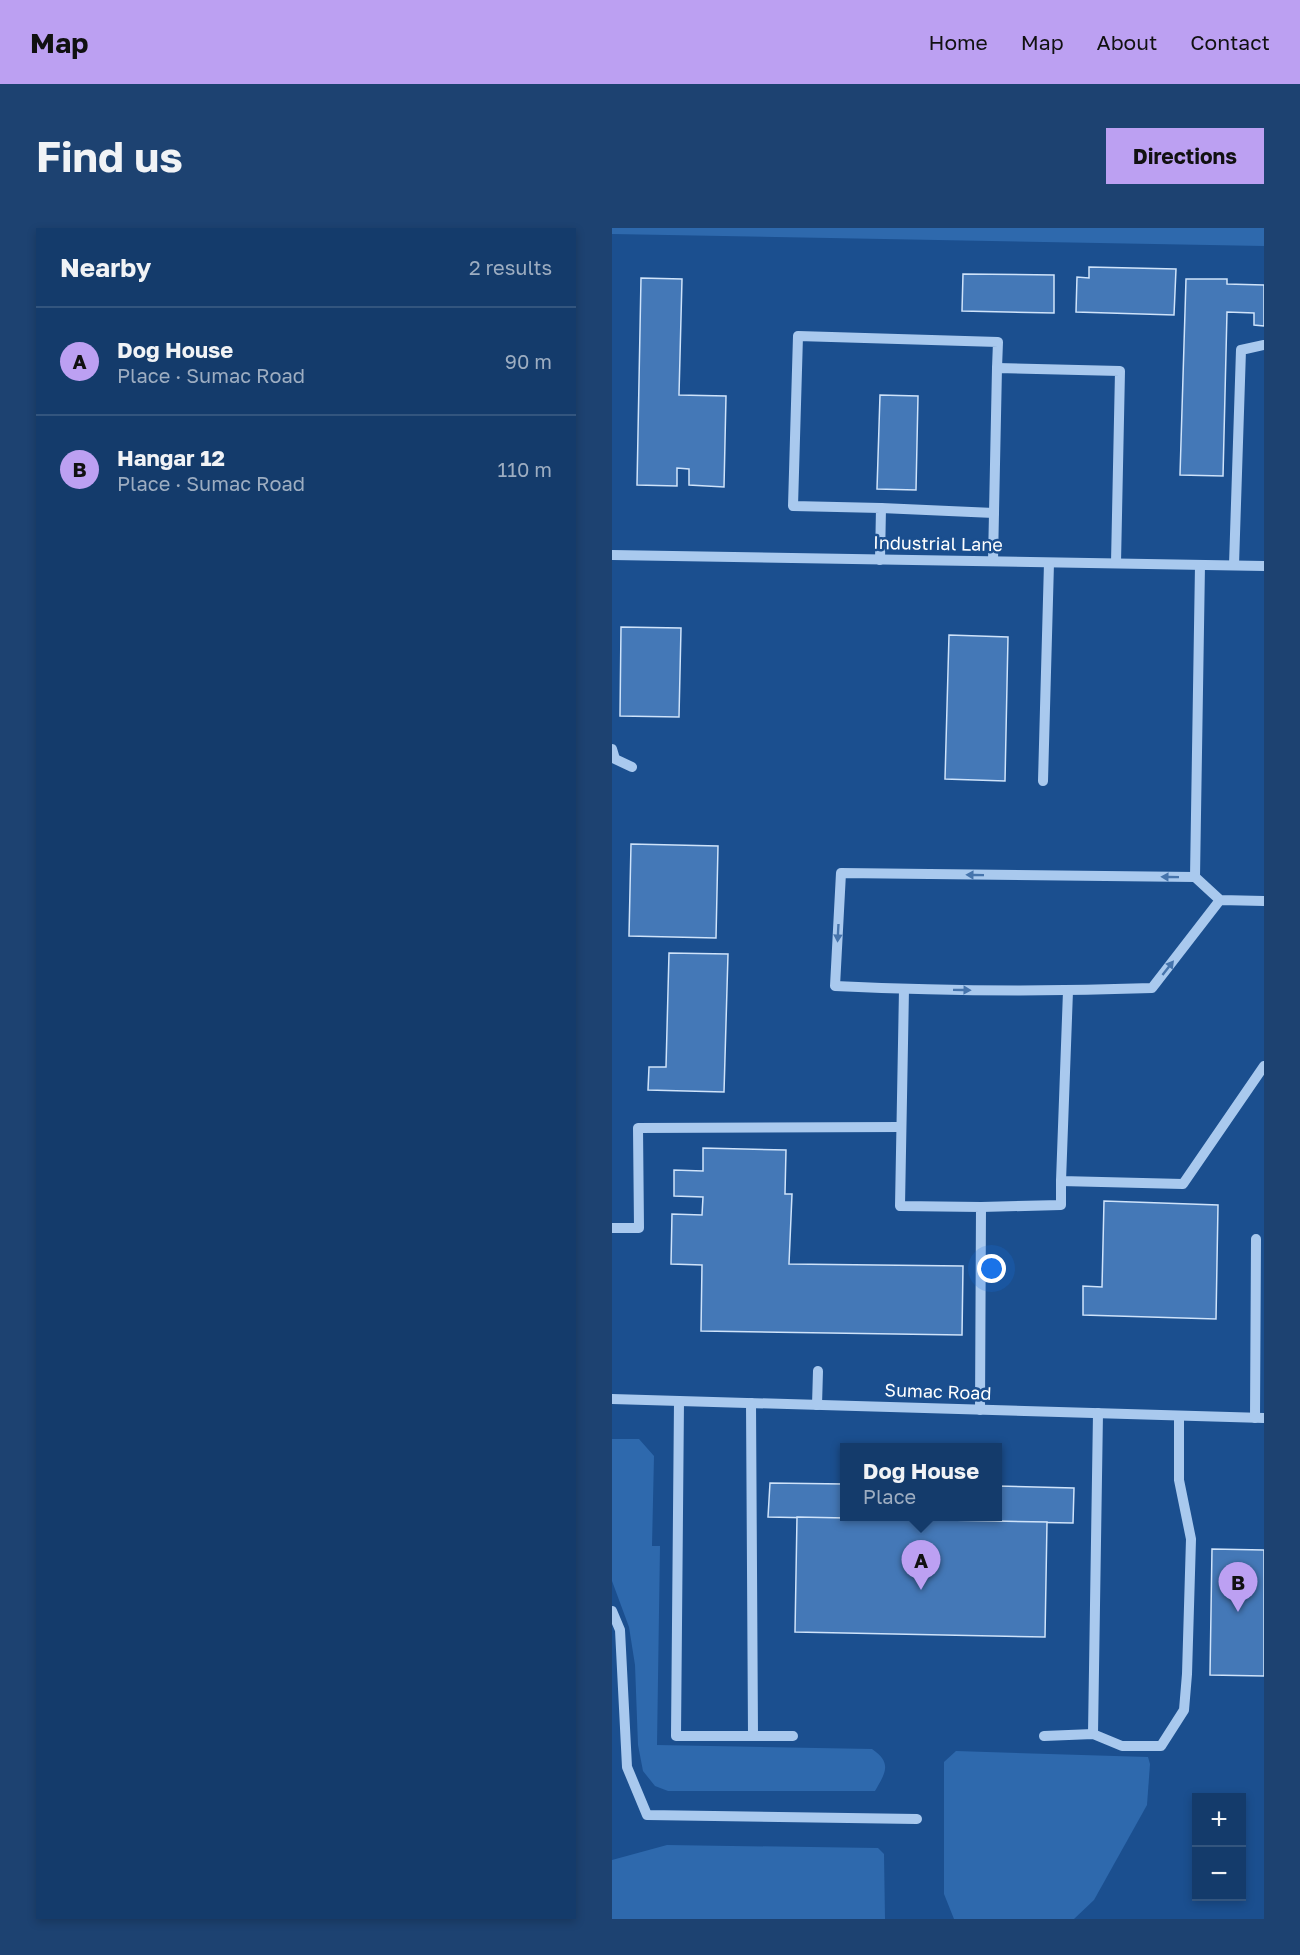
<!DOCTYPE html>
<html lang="en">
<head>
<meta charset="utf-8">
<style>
  body { margin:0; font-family:"Golos Text",sans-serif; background:#1d4271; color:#f1f3f6 }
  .controls { position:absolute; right:18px; bottom:18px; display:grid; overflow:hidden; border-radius:0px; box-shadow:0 3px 9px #0003 }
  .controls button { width:54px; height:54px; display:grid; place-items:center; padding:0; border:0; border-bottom:2px solid #33557e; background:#143b6b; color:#f1f3f6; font:30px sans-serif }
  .you { position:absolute; left:380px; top:1041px; width:21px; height:21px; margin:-15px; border:4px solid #fff; border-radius:50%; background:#1a73e8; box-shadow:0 0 0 9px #1a73e833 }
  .badge { display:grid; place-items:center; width:39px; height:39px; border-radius:50%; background:#bca0f2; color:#111; font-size:20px; font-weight:700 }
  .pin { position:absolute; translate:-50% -50px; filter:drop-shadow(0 2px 3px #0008) }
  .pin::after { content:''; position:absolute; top:32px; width:21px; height:18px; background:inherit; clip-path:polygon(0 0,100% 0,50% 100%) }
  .popup { position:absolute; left:228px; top:1215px; width:162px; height:78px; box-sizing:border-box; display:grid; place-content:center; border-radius:0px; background:#143b6b; filter:drop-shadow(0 2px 4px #0005); font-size:20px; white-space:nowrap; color:#9dadc1 }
  .popup b { font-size:22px; color:#f1f3f6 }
  .popup::after { content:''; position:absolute; left:50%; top:100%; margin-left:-12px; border:12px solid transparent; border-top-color:#143b6b }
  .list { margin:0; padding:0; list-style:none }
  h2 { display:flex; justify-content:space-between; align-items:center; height:78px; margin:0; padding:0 24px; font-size:26px }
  h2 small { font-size:20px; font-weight:400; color:#9dadc1 }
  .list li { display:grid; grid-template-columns:39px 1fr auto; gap:18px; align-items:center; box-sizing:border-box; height:108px; padding:0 24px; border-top:2px solid #33557e }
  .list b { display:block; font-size:22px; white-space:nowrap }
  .list p { margin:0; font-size:20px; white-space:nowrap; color:#9dadc1 }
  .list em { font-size:20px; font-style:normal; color:#9dadc1 }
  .map { position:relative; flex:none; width:652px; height:1691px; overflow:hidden; border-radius:0px }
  header { display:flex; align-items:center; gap:36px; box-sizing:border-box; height:84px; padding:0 30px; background:#bca0f2; color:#111 }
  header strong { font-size:28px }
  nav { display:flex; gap:33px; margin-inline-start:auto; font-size:21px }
  .intro { display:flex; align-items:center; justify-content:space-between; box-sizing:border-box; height:144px; padding:0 36px }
  h1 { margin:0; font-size:42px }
  .button { padding:15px 27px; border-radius:0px; background:#bca0f2; color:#111; font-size:21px; font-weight:700 }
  main { display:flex; gap:36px; padding:0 36px }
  aside { flex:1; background:#143b6b; border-radius:0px; box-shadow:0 3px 9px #0003 }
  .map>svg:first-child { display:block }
  .green { fill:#2e69ad }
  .building { fill:#4478b7; stroke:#cfe3fa; stroke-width:1.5 }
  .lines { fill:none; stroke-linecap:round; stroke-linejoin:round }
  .minor { stroke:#a9c9ee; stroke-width:10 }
  .oneway { fill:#4674ac }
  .labels { text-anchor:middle; stroke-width:5; stroke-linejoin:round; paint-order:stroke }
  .street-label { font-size:18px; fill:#fff; stroke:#1b4f8f }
</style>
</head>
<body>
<header>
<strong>Map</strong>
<nav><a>Home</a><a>Map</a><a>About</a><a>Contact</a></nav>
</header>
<div class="intro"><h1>Find us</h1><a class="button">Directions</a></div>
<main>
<aside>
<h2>Nearby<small>2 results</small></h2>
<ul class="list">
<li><span class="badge">A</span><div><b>Dog House</b><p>Place · Sumac Road</p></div><em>90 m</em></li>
<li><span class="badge">B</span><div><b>Hangar 12</b><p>Place · Sumac Road</p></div><em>110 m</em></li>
</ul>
</aside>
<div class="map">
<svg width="652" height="1691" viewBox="0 0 652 1691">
  <rect width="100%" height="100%" fill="#1b4f8f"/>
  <!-- green -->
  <g class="green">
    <polygon points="0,0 652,0 652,18 0,6"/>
    <path d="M 0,1211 L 27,1211 L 42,1228 L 40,1318 L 48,1318 L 45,1517 L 260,1521 C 280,1535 274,1544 263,1563 L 56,1563 L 43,1558 L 31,1543 L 26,1517 L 23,1437 L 17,1399 L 0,1353 Z"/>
    <polygon points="344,1523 536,1529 538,1536 535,1577 482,1672 462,1691 342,1691 332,1666 332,1534"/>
    <polygon points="55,1617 266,1620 272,1626 273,1691 0,1691 0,1632"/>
  </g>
  <!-- building -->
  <g class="building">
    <polygon points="477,39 564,41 562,87 464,84 465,49 477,50"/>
    <polygon points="351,46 442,47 442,85 350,83"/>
    <polygon points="29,50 70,51 67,167 114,168 112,259 77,257 77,241 65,240 65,258 25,257"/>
    <polygon points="574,51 615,51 615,56 652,57 652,98 642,97 642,85 615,84 611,248 568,247"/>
    <polygon points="268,167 306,168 304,262 265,261"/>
    <polygon points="9,399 69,400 67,489 8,488"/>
    <polygon points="337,407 396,409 393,553 333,551"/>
    <polygon points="19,616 106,618 104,710 17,708"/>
    <polygon points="57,725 116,726 112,864 36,862 37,839 54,839"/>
    <polygon points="91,920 174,922 173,966 180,966 177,1036 351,1038 350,1107 89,1103 90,1037 59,1036 60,986 90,987 91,969 62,968 62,942 91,943"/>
    <polygon points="492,973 606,977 604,1091 471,1087 471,1058 490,1059"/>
    <polygon points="158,1255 232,1256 232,1288 386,1288 386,1258 462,1260 461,1295 156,1289"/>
    <polygon points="185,1289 435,1294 433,1409 183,1404"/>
    <polygon points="600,1321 652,1322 652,1448 598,1447"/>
  </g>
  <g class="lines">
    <!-- minor -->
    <g class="minor">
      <polyline points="269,280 382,285"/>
      <polyline points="0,327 652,338"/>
      <polyline points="268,332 269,280 181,278 186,108 386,114 385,140"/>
      <polyline points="381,333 385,140 508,143 504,335"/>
      <polyline points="622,337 629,122 652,117"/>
      <polyline points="0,521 3,531 20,539"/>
      <polyline points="431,553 437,335"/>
      <polyline points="583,649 588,337"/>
      <path d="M 608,672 L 540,760 C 435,764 329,763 223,758 L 229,645 L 583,649 L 608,672 L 652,673"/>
      <polyline points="292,761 288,978 369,979 368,1182"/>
      <polyline points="456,763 449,953 571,956 652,838"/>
      <polyline points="369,979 449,977 449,953"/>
      <polyline points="0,1000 27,1000 26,900 289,899"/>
      <polyline points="0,1171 652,1190"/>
      <polyline points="67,1173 64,1508 181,1508"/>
      <polyline points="139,1175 141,1507"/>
      <polyline points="205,1177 206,1143"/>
      <polyline points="643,1190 644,1011"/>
      <polyline points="0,1383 8,1402 15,1539 35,1587 305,1591"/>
      <polyline points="481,1506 486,1185"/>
      <polyline points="432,1508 481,1506 510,1518 549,1518 572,1482 575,1446 579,1311 567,1252 567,1188"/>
    </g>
  </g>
  <!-- one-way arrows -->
  <defs><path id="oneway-solid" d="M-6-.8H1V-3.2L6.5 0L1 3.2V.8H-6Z" transform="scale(1.5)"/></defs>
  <g class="oneway">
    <use href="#oneway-solid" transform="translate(363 647) rotate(-179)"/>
    <use href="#oneway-solid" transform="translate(558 649) rotate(-179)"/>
    <use href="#oneway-solid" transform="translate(226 705) rotate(93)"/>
    <use href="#oneway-solid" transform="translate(556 740) rotate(-52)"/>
    <use href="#oneway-solid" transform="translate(350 762) rotate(1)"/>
  </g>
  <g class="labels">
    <!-- street labels -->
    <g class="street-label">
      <text transform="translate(326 316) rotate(1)" y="6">Industrial Lane</text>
      <text transform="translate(326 1164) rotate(2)" y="6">Sumac Road</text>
    </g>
  </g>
</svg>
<div class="controls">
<button>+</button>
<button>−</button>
</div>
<div class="you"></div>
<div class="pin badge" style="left:309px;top:1362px">A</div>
<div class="popup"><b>Dog House</b>Place</div>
<div class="pin badge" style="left:626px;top:1384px">B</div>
</div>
</main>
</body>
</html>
